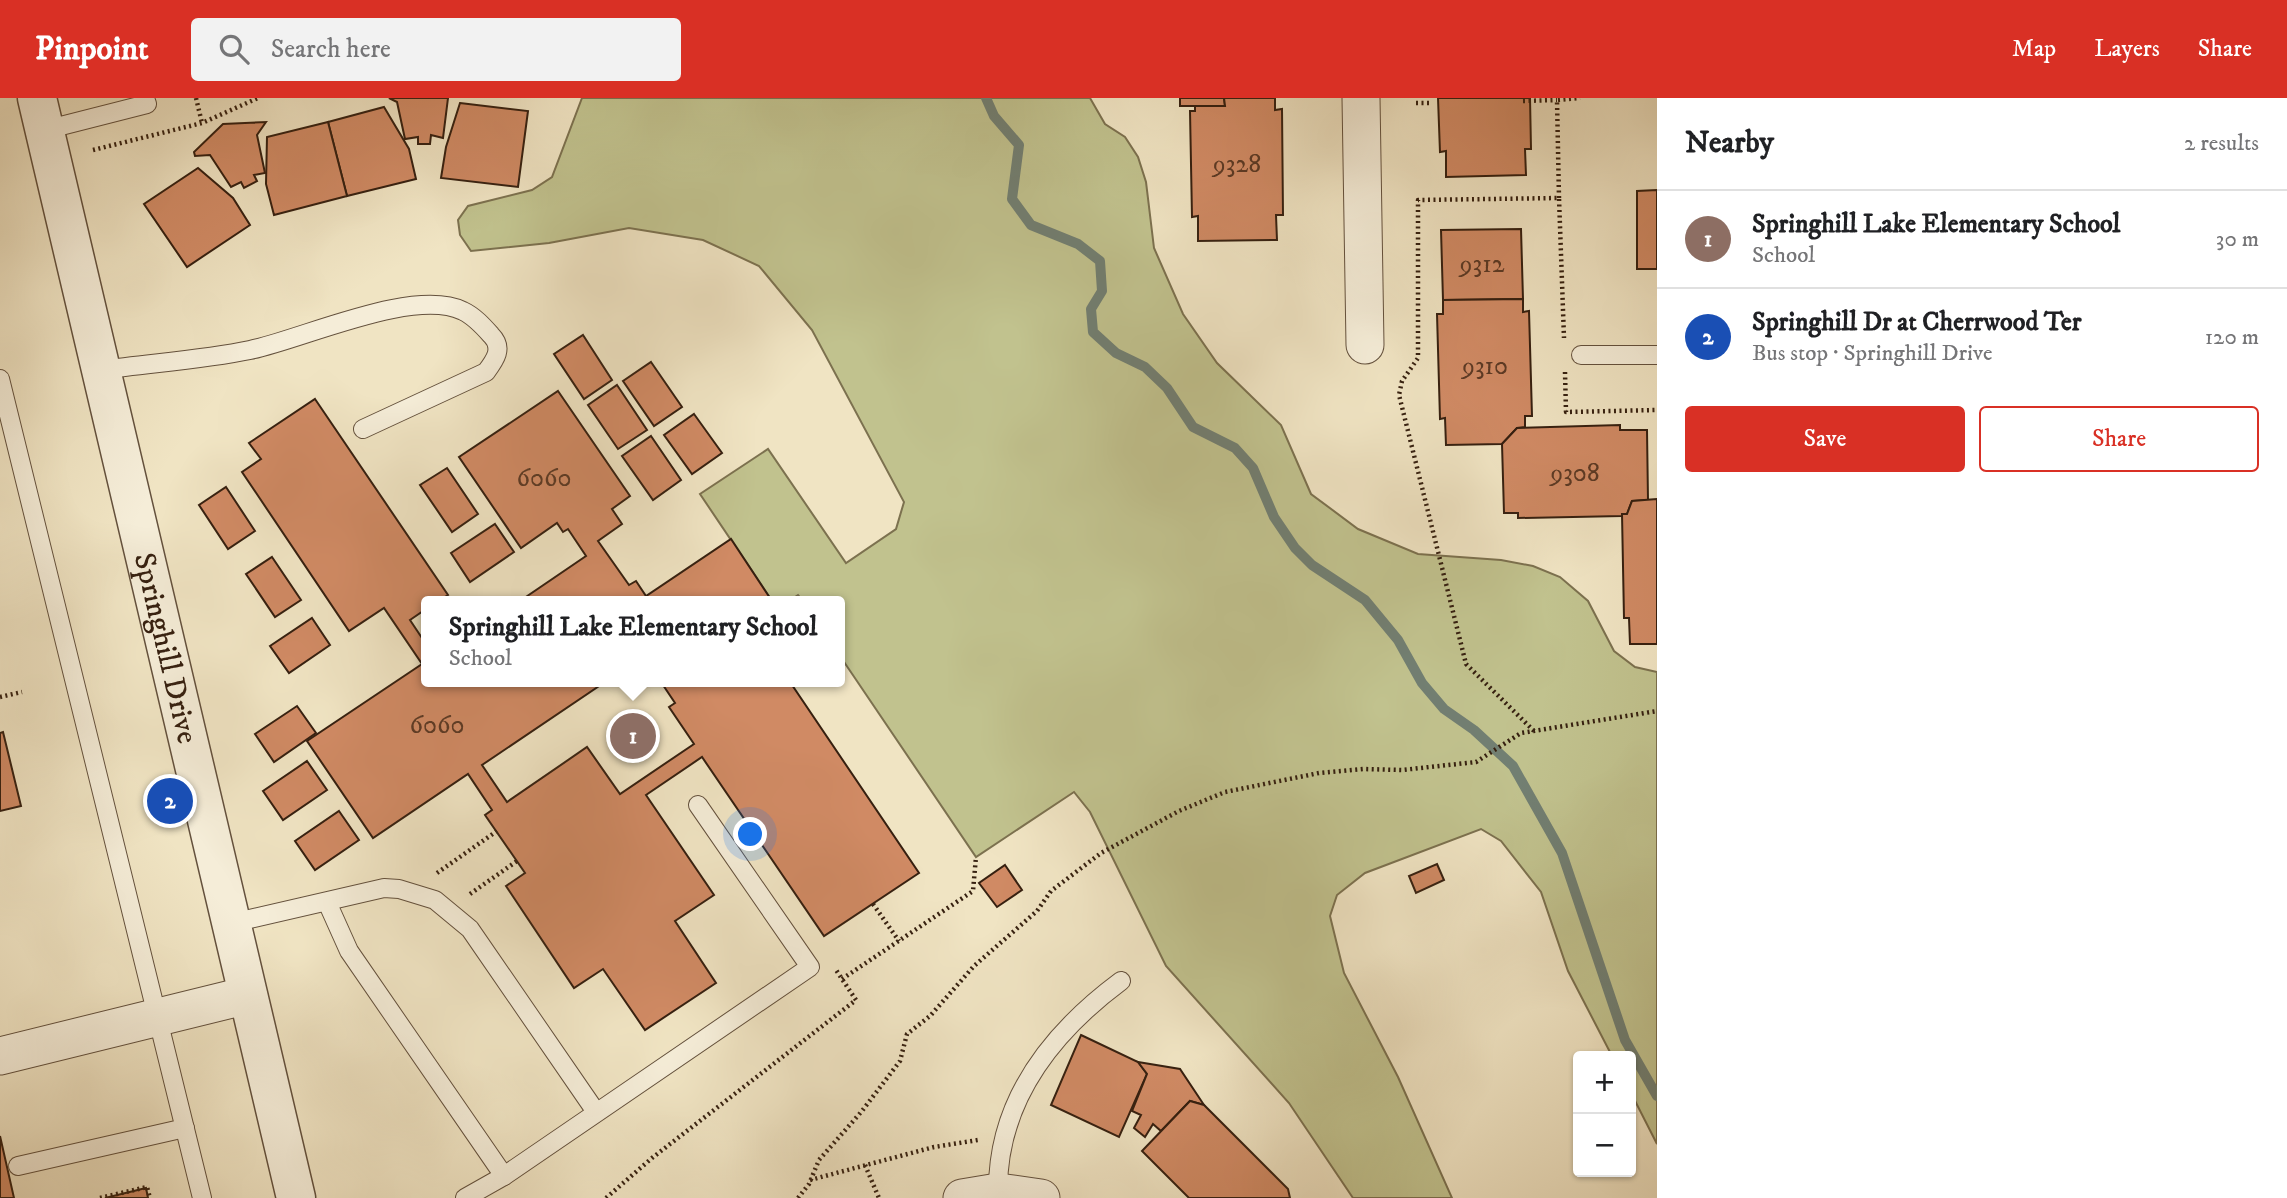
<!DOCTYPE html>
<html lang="en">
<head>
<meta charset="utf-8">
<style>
  body { margin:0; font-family:"IM FELL DW Pica",serif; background:#f2f2f2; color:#202124 }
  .controls { position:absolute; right:21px; bottom:21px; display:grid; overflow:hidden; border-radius:7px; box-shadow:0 2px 5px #0004 }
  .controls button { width:63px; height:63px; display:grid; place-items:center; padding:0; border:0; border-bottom:2px solid #e0e0e0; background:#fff; color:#202124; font:35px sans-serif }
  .you { position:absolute; left:751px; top:737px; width:24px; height:24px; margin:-18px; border:5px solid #fff; border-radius:50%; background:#1a73e8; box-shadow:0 0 0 10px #1a73e833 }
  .badge { display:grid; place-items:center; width:46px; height:46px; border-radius:50%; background:#d93025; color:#fff; font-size:23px; font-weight:700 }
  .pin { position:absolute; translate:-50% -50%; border:4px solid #fff; box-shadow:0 2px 7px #0006 }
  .popup { position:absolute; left:421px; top:498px; width:424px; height:91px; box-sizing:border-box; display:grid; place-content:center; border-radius:7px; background:#fff; filter:drop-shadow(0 2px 5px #0005); font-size:23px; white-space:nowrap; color:#757577 }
  .popup b { font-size:26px; color:#202124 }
  .popup::after { content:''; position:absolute; left:50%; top:100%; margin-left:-14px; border:14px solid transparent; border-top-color:#fff }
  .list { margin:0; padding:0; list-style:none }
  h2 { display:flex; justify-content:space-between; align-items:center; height:91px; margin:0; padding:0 28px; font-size:30px }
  h2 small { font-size:23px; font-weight:400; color:#757577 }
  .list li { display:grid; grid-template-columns:46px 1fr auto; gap:21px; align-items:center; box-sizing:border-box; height:98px; padding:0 28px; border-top:2px solid #e0e0e0 }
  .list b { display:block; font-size:26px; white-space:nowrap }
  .list p { margin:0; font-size:23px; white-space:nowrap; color:#757577 }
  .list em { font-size:23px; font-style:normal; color:#757577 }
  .actions { display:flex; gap:14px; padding:21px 28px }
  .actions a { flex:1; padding:16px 0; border:2px solid #d93025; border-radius:7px; text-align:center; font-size:24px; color:#d93025 }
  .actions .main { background:#d93025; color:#fff }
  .icon { flex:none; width:38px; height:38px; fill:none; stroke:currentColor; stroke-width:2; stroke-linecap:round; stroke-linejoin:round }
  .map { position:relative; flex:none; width:1657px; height:1100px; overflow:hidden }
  header { display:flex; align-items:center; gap:42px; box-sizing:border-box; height:98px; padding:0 35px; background:#d93025; color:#fff }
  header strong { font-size:33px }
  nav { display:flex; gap:38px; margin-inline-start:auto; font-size:24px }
  .search { width:490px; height:63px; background:#f2f2f2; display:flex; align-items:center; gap:18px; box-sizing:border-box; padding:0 24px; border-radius:7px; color:#757577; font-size:26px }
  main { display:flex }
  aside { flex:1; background:#fff }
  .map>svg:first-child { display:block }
  .green { fill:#c1c28e; stroke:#7c714f; stroke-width:2 }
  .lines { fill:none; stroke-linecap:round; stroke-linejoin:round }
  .stream { stroke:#727f72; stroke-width:10 }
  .building { fill:#d08a64; stroke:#362010; stroke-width:2 }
  .service-casing { stroke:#64513d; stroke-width:20 }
  .minor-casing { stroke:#64513d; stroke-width:39 }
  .tertiary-casing { stroke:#64513d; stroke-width:41 }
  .path { stroke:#362010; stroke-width:4.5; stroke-dasharray:2 3.5; stroke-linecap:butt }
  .service { stroke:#f5edd8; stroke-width:18 }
  .minor { stroke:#f5edd8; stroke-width:37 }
  .tertiary { stroke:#f5edd8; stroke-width:38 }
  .labels { text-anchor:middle; stroke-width:6; stroke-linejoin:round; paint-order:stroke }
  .number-label { font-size:26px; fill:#5c3a25 }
  .street-label { font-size:30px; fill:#362010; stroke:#f5edd8 }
</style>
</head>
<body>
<header>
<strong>Pinpoint</strong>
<div class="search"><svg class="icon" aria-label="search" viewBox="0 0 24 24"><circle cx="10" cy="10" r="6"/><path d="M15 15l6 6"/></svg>Search here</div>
<nav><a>Map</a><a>Layers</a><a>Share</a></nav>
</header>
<main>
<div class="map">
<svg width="1657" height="1100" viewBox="0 0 1657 1100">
  <rect width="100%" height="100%" fill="#f0e4c3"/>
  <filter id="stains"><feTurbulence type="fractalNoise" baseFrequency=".00286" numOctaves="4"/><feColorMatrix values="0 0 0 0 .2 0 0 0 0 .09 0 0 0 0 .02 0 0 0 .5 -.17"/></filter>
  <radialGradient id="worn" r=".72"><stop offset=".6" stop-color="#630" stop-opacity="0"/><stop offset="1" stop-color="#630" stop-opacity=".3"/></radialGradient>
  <!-- green -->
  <polygon class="green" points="582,0 1090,0 1105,26 1125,39 1138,59 1146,84 1154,150 1183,216 1217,265 1281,327 1311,396 1358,431 1418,456 1501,462 1533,468 1560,479 1588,503 1614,553 1635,569 1657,574 1657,1046 1631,995 1631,958 1612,958 1568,873 1541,794 1501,743 1481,731 1365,775 1337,797 1330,818 1344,875 1398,979 1452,1100 1353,1100 1289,1005 1166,868 1090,714 1074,694 976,759 840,558 840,503 803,503 798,497 789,503 772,503 700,396 768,351 846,465 896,431 904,404 812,232 759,168 703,142 629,130 549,145 471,153 460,137 458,122 468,108 532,92 552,79"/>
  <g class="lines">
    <!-- stream -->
    <polyline class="stream" points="986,0 994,18 1019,47 1012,101 1031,127 1078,146 1100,163 1102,193 1091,211 1093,234 1116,255 1145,269 1167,290 1193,329 1235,350 1253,370 1274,419 1295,450 1312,467 1365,502 1398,542 1422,585 1444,611 1474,632 1513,668 1562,755 1625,942 1657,998"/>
  </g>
  <!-- building -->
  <g class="building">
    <polygon points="389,0 448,0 443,40 431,37 430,46 418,46 418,39 405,41 397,4"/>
    <polygon points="1180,0 1224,0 1225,8 1180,8"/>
    <polygon points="1224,0 1275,0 1275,12 1282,11 1283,117 1276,117 1277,142 1198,143 1198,118 1192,119 1190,13 1195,13 1195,8 1225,8"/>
    <polygon points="1438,0 1530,0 1531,51 1525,51 1526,77 1446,79 1446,53 1440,54"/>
    <polygon points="460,5 528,13 518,89 441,80 446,49"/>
    <polygon points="384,9 409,51 416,81 347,98 328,24"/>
    <polygon points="266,24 257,37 265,75 254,77 257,83 244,90 241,84 231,89 210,57 195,58 194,54 223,26"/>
    <polygon points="328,24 347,98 274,117 266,86 267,39"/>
    <polygon points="198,70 233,100 250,127 187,169 144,106"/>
    <polygon points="1657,92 1657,171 1637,171 1637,93"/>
    <polygon points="1521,131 1523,201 1443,202 1441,132"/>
    <polygon points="1523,201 1523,214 1529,213 1532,318 1525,318 1525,329 1517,330 1502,346 1446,347 1445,320 1440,321 1437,216 1443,216 1443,202"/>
    <polygon points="583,237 612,282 584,301 554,256"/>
    <polygon points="651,264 682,309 654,328 623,283"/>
    <polygon points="617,287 647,332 618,351 588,307"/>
    <polygon points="558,293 630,398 612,411 622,426 598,443 629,487 636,483 646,498 731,441 772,503 520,503 586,458 568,431 563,434 557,425 521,450 459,359"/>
    <polygon points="315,301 448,497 438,503 426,503 426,511 410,522 426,546 426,584 605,584 482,667 507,704 587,649 620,696 694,646 669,609 675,605 661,584 790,584 919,775 824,838 702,659 646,697 714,797 675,823 716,885 645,932 603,871 574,890 506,788 525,775 485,717 492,712 468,676 373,740 307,643 422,566 384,510 349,533 242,374 261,361 249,345"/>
    <polygon points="694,316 722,355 692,376 664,337"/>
    <polygon points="1620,327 1620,332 1647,332 1648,402 1632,403 1627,416 1622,418 1518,420 1518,415 1504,415 1502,346 1517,330"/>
    <polygon points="651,338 681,382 653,402 622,358"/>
    <polygon points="447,370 478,416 452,434 420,387"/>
    <polygon points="226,389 255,433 228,451 199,407"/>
    <polygon points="1657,401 1657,546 1630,546 1629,520 1624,520 1622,416 1627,416 1632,403"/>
    <polygon points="495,426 514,454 470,484 451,455"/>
    <polygon points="272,459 301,502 275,519 246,476"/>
    <polygon points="312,520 330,547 289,575 270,548"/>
    <polygon points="297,608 316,635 274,664 255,636"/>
    <polygon points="3,634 21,708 0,713 0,635"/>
    <polygon points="307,663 327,692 283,722 263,693"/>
    <polygon points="339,713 359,742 315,772 295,743"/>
    <polygon points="1437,766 1444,782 1416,795 1409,778"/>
    <polygon points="1005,767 1022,792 997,809 979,785"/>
    <polygon points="1081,937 1138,964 1147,976 1119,1039 1051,1007"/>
    <polygon points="1138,964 1180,971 1204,1007 1190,1003 1161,1033 1153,1026 1145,1039 1134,1030 1141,1017 1132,1013 1147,976"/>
    <polygon points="1190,1003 1204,1007 1288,1091 1290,1100 1189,1100 1142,1053"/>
    <polygon points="0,1038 14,1100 0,1100"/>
    <polygon points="146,1090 148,1100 105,1100"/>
  </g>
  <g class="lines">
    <defs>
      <g id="service">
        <polyline points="45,32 147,6 145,0"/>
        <polyline points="1581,257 1657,257"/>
        <path d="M 102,272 C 151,265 202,262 250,252 C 303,241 414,189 463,213 C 474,218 483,228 491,237 C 504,250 495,262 486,274 L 363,331"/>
        <polyline points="0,281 202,1100"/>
        <polyline points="327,804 349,853 504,1078"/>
        <polyline points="232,825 384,790 399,791 435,802 470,831 596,1014"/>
        <polyline points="18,1068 185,1030"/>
        <path d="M 998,1094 C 997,1003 1051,935 1121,883"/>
        <polyline points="465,1100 504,1078 810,869 698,707"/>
      </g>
      <g id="minor">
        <polyline points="1361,0 1365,247"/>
        <polyline points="0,958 248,897"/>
        <polyline points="962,1100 998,1094 1041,1100"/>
      </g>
      <g id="tertiary">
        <path id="s1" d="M 37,0 L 296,1100"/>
      </g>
    </defs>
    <!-- service casing -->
    <use href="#service" class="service-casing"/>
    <!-- minor casing -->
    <use href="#minor" class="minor-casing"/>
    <!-- tertiary casing -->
    <use href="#tertiary" class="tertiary-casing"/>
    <!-- path -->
    <g class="path">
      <polyline points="196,0 202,25"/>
      <polyline points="1523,3 1557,2"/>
      <polyline points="1416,5 1431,5"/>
      <polyline points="93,52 202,25 258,0"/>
      <polyline points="1559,100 1557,2 1580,0"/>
      <polyline points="1565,274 1566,314 1657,312"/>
      <polyline points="0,599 22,594"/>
      <polyline points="1534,633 1466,566 1399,297 1402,283 1418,260 1418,102 1559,100 1564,240"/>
      <polyline points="437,775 497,733"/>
      <polyline points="470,796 517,763"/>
      <polyline points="873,806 899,843"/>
      <polyline points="842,881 973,793 976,759"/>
      <polyline points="865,1067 879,1100"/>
      <polyline points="810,1082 934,1049 978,1042"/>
      <polyline points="100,1100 147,1089 150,1100"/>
      <polyline points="606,1100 652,1060 856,902 836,872"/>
      <polyline points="798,1100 809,1086 819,1062 862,1013 900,963 907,936 930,918 974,868 1037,813 1051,793 1101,755 1179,713 1225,694 1319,675 1363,671 1402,672 1476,664 1521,635 1657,613"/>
    </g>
    <!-- service -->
    <use href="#service" class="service"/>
    <!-- minor -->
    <use href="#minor" class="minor"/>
    <!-- tertiary -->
    <use href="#tertiary" class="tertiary"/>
  </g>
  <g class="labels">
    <!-- number labels -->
    <g class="number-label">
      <text x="1237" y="74">9328</text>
      <text x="1482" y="174">9312</text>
      <text x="1485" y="276">9310</text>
      <text x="1575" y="383">9308</text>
      <text x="544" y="388">6060</text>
      <text x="437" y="635">6060</text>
    </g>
    <!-- street labels -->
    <g class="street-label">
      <text dy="10" stroke="none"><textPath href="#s1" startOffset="565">Springhill Drive</textPath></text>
    </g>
  </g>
  <rect width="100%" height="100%" filter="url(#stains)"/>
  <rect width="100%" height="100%" fill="url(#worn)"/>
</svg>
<div class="controls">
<button>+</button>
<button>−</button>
</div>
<div class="you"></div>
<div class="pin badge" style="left:633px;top:638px;background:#8d6e63">1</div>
<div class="popup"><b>Springhill Lake Elementary School</b>School</div>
<div class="pin badge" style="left:170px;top:703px;background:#1a4fb4">2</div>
</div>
<aside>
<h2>Nearby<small>2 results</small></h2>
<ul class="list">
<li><span class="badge" style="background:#8d6e63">1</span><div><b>Springhill Lake Elementary School</b><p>School</p></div><em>30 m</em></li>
<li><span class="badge" style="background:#1a4fb4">2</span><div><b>Springhill Dr at Cherrwood Ter</b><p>Bus stop · Springhill Drive</p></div><em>120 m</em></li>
</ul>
<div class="actions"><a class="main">Save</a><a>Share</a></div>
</aside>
</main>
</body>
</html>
